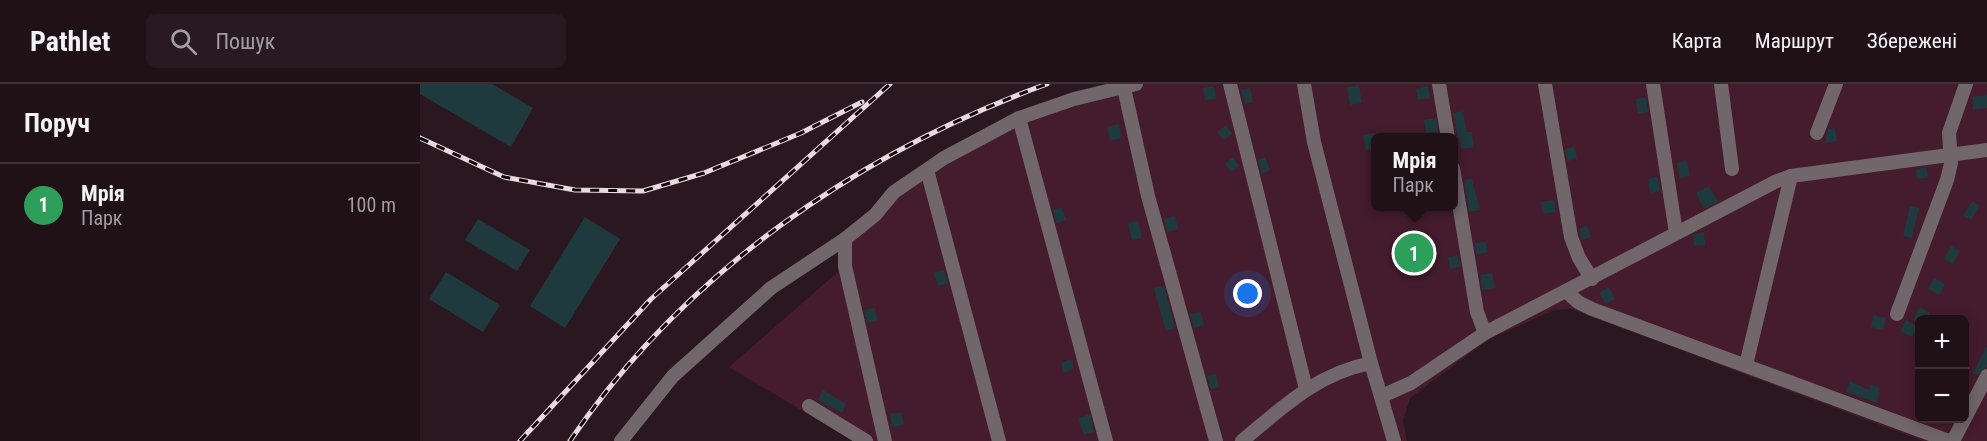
<!DOCTYPE html>
<html lang="uk">
<head>
<meta charset="utf-8">
<style>
  body { margin:0; font-family:"Roboto Condensed",sans-serif; background:#281a20; color:#f1f3f6 }
  .controls { position:absolute; right:18px; bottom:18px; display:grid; overflow:hidden; border-radius:9px; box-shadow:0 3px 15px #0003 }
  .controls button { width:54px; height:54px; display:grid; place-items:center; padding:0; border:0; border-bottom:2px solid #3d3136; background:#201117; color:#f1f3f6; font:30px sans-serif }
  .you { position:absolute; left:828px; top:210px; width:21px; height:21px; margin:-15px; border:4px solid #fff; border-radius:50%; background:#1a73e8; box-shadow:0 0 0 9px #1a73e833 }
  .badge { display:grid; place-items:center; width:39px; height:39px; border-radius:50%; background:#53cbdb; color:#fff; font-size:20px; font-weight:700 }
  .pin { position:absolute; translate:-50% -50%; border:3px solid #fff; box-shadow:0 2px 6px #0006 }
  .popup { position:absolute; left:951px; top:49px; width:87px; height:78px; box-sizing:border-box; display:grid; place-content:center; border-radius:9px; background:#201117; filter:drop-shadow(0 2px 4px #0005); font-size:20px; white-space:nowrap; color:#a29da1 }
  .popup b { font-size:22px; color:#f1f3f6 }
  .popup::after { content:''; position:absolute; left:50%; top:100%; margin-left:-12px; border:12px solid transparent; border-top-color:#201117 }
  .list { margin:0; padding:0; list-style:none }
  h2 { display:flex; justify-content:space-between; align-items:center; height:78px; margin:0; padding:0 24px; font-size:26px }
  h2 small { font-size:20px; font-weight:400; color:#a29da1 }
  .list li { display:grid; grid-template-columns:39px 1fr auto; gap:18px; align-items:center; box-sizing:border-box; height:84px; padding:0 24px; border-top:2px solid #3d3136 }
  .list b { display:block; font-size:22px; white-space:nowrap }
  .list p { margin:0; font-size:20px; white-space:nowrap; color:#a29da1 }
  .list em { font-size:20px; font-style:normal; color:#a29da1 }
  .icon { flex:none; width:33px; height:33px; fill:none; stroke:currentColor; stroke-width:2; stroke-linecap:round; stroke-linejoin:round }
  .map { position:relative; flex:none; width:1567px; height:357px; overflow:hidden }
  header { display:flex; align-items:center; gap:36px; box-sizing:border-box; height:84px; padding:0 30px; background:#201117; border-bottom:2px solid #3d3136 }
  header strong { font-size:28px }
  nav { display:flex; gap:33px; margin-inline-start:auto; font-size:21px }
  .search { width:420px; height:54px; background:#281a20; display:flex; align-items:center; gap:15px; box-sizing:border-box; padding:0 21px; border-radius:9px; color:#a29da1; font-size:22px }
  main { display:flex }
  aside { flex:1; background:#201117 }
  .map>svg:first-child { display:block }
  .green { fill:#441c2d; fill-rule:evenodd }
  .building { fill:#1f3a3e }
  .lines { fill:none; stroke-linecap:round; stroke-linejoin:round }
  .minor { stroke:#71666a; stroke-width:14 }
  .rail-casing { stroke:#e9dadf; stroke-width:5 }
  .rail { stroke:#0e0609; stroke-width:3; stroke-dasharray:9; stroke-linecap:butt }
</style>
</head>
<body>
<header>
<strong>Pathlet</strong>
<div class="search"><svg class="icon" aria-label="search" viewBox="0 0 24 24"><circle cx="10" cy="10" r="6"/><path d="M15 15l6 6"/></svg>Пошук</div>
<nav><a>Карта</a><a>Маршрут</a><a>Збережені</a></nav>
</header>
<main>
<aside>
<h2>Поруч<small></small></h2>
<ul class="list">
<li><span class="badge" style="background:#2e9e5b">1</span><div><b>Мрія</b><p>Парк</p></div><em>100 m</em></li>
</ul>
</aside>
<div class="map">
<svg width="1567" height="357" viewBox="0 0 1567 357">
  <rect width="100%" height="100%" fill="#2b171f"/>
  <!-- green -->
  <path class="green" d="M 698,0 L 1567,0 L 1567,357 L 1503,357 L 1151,225 L 1135,226 L 1071,254 L 990,314 L 983,337 L 987,357 L 433,357 L 309,283 L 420,186 L 422,152 L 521,70 ZM 955,54 L 1033,54 L 1033,122 L 955,122 ZM 1500,236 L 1544,236 L 1544,334 L 1500,334 Z"/>
  <!-- building -->
  <g class="building">
    <polygon points="0,0 72,0 113,24 91,63 0,10"/>
    <polygon points="939,1 942,19 930,21 927,3"/>
    <polygon points="794,2 796,15 785,16 783,4"/>
    <polygon points="1008,2 1010,14 998,16 996,5"/>
    <polygon points="830,4 833,18 825,20 821,6"/>
    <polygon points="1567,11 1567,24 1553,25 1552,13"/>
    <polygon points="1226,13 1228,28 1218,30 1216,15"/>
    <polygon points="1043,27 1047,48 1052,48 1054,63 1041,65 1033,29"/>
    <polygon points="1016,34 1018,47 1006,49 1004,36"/>
    <polygon points="699,40 702,54 690,57 687,43"/>
    <polygon points="806,41 812,50 804,56 797,48"/>
    <polygon points="1415,44 1417,57 1405,59 1408,45"/>
    <polygon points="954,49 955,64 946,66 943,51"/>
    <polygon points="1155,63 1157,75 1147,77 1145,65"/>
    <polygon points="813,73 819,82 811,88 805,80"/>
    <polygon points="845,73 850,86 842,90 838,76"/>
    <polygon points="1267,77 1270,92 1260,94 1257,79"/>
    <polygon points="1507,83 1508,94 1497,95 1496,85"/>
    <polygon points="1238,93 1240,107 1230,109 1228,95"/>
    <polygon points="1052,95 1060,126 1049,128 1044,96"/>
    <polygon points="1289,102 1298,118 1284,125 1276,109"/>
    <polygon points="1134,116 1136,128 1123,130 1121,118"/>
    <polygon points="1552,117 1560,122 1551,136 1543,132"/>
    <polygon points="1490,122 1499,124 1492,154 1483,152"/>
    <polygon points="642,123 646,136 637,139 633,126"/>
    <polygon points="755,132 758,145 747,148 744,135"/>
    <polygon points="165,133 200,155 145,244 110,222"/>
    <polygon points="58,135 110,166 97,187 45,156"/>
    <polygon points="718,137 722,154 712,156 708,139"/>
    <polygon points="1167,142 1171,153 1162,156 1159,145"/>
    <polygon points="1284,148 1285,161 1274,162 1273,151"/>
    <polygon points="1066,158 1068,168 1056,170 1055,159"/>
    <polygon points="1531,162 1540,167 1533,180 1524,175"/>
    <polygon points="1038,171 1040,183 1030,185 1028,173"/>
    <polygon points="524,186 528,199 518,202 514,189"/>
    <polygon points="26,188 80,221 63,248 9,215"/>
    <polygon points="1072,189 1075,204 1062,206 1060,191"/>
    <polygon points="1514,194 1525,200 1520,211 1508,205"/>
    <polygon points="744,202 755,244 746,247 734,204"/>
    <polygon points="1189,203 1195,215 1186,220 1179,209"/>
    <polygon points="1499,223 1510,229 1507,236 1493,236"/>
    <polygon points="455,224 457,237 447,239 444,226"/>
    <polygon points="781,228 784,241 774,244 770,230"/>
    <polygon points="1453,231 1466,234 1463,246 1451,243"/>
    <polygon points="1486,236 1497,242 1492,253 1480,247"/>
    <polygon points="1567,262 1567,283 1557,291 1553,289"/>
    <polygon points="651,275 654,285 644,289 641,279"/>
    <polygon points="796,290 799,303 791,305 787,292"/>
    <polygon points="1430,297 1449,306 1451,301 1460,304 1457,319 1426,308"/>
    <polygon points="403,306 426,320 422,329 398,316"/>
    <polygon points="481,328 484,341 472,343 470,330"/>
    <polygon points="670,330 674,348 664,351 658,334"/>
  </g>
  <g class="lines">
    <!-- minor -->
    <g class="minor">
      <polyline points="810,0 886,305"/>
      <polyline points="884,0 894,58 951,279 974,357"/>
      <polyline points="1019,0 1028,54"/>
      <polyline points="1125,0 1151,153 1159,174 1172,195"/>
      <polyline points="1233,0 1256,149"/>
      <polyline points="1301,0 1312,85"/>
      <polyline points="704,4 728,112 796,357"/>
      <polyline points="599,34 686,357"/>
      <polyline points="1397,49 1416,0"/>
      <polyline points="1033,84 1057,228 1065,249"/>
      <polyline points="507,86 579,357"/>
      <polyline points="425,155 425,182 465,357"/>
      <polyline points="1147,208 1158,218 1172,225 1529,357"/>
      <polyline points="1477,230 1527,96 1531,79 1529,49 1546,0"/>
      <polyline points="1326,281 1371,92"/>
      <polyline points="962,312 991,299 1065,249 1357,97 1371,92 1567,66"/>
      <polyline points="389,322 446,357"/>
      <polyline points="201,357 253,292 351,204 425,155 455,131 474,108 524,74 599,34 654,15 716,0"/>
      <path d="M 822,357 C 863,323 896,290 951,279"/>
      <polyline points="1533,357 1567,292"/>
    </g>
    <defs>
      <g id="rail">
        <polyline points="0,54 84,93 155,106 223,107 284,89 381,49 442,18"/>
        <polyline points="100,357 231,215 470,0"/>
        <path d="M 150,357 C 262,191 439,68 627,0"/>
      </g>
    </defs>
    <!-- rail casing -->
    <use href="#rail" class="rail-casing"/>
    <!-- rail -->
    <use href="#rail" class="rail"/>
  </g>
</svg>
<div class="controls">
<button>+</button>
<button>−</button>
</div>
<div class="you"></div>
<div class="pin badge" style="left:994px;top:169px;background:#2e9e5b">1</div>
<div class="popup"><b>Мрія</b>Парк</div>
</div>
</main>
</body>
</html>
